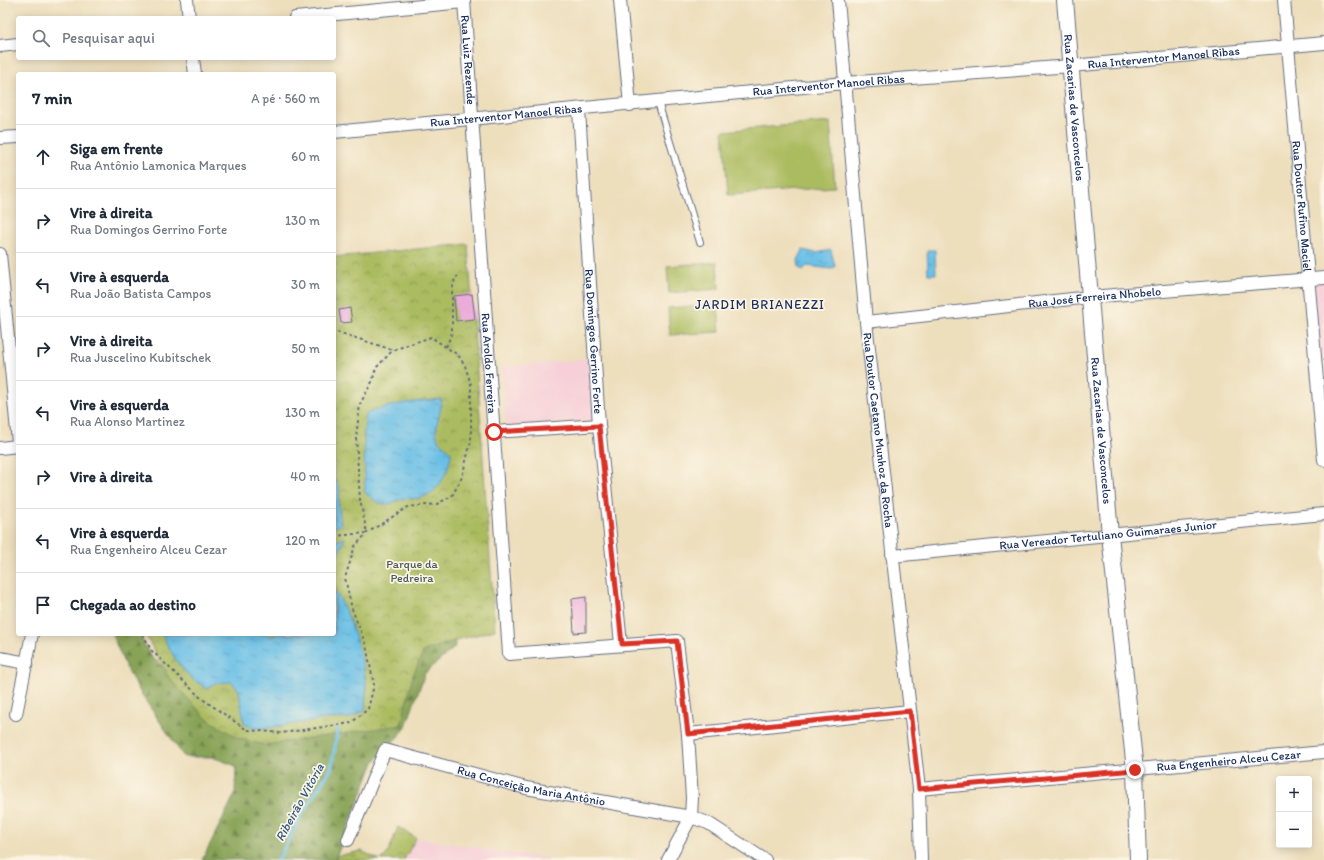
<!DOCTYPE html>
<html lang="pt">
<head>
<meta charset="utf-8">
<style>
  body { margin:0; font-family:Itim,sans-serif; background:#f6f6f7; color:#1f2937 }
  .controls { position:absolute; right:12px; bottom:12px; display:grid; overflow:hidden; border-radius:4px; box-shadow:0 2px 10px #0003 }
  .controls button { width:36px; height:36px; display:grid; place-items:center; padding:0; border:0; border-bottom:1px solid #e0e1e3; background:#fff; color:#1f2937; font:20px sans-serif }
  .stop { position:absolute; width:12px; height:12px; margin:-9px; border:3px solid #d93025; border-radius:50%; background:#fff }
  .stop.end { background:#d93025; border-color:#fff; box-shadow:0 1px 4px #0008 }
  .list { margin:0; padding:0; list-style:none }
  h2 { display:flex; justify-content:space-between; align-items:center; height:52px; margin:0; padding:0 16px; font-size:17px }
  h2 small { font-size:13px; font-weight:400; color:#747a83 }
  .list li { display:grid; grid-template-columns:26px 1fr auto; gap:12px; align-items:center; box-sizing:border-box; height:64px; padding:0 16px; border-top:1px solid #e0e1e3 }
  .list b { display:block; font-size:15px; white-space:nowrap }
  .list p { margin:0; font-size:13px; white-space:nowrap; color:#747a83 }
  .list em { font-size:13px; font-style:normal; color:#747a83 }
  .icon { flex:none; width:22px; height:22px; fill:none; stroke:currentColor; stroke-width:2; stroke-linecap:round; stroke-linejoin:round }
  .map { position:relative; flex:none; width:1324px; height:860px; overflow:hidden }
  .search { position:absolute; background:#fff; box-shadow:0 2px 10px #0003; left:16px; top:16px; width:320px; height:44px; display:flex; align-items:center; gap:10px; box-sizing:border-box; padding:0 14px; border-radius:4px; color:#747a83; font-size:15px }
  .panel { position:absolute; background:#fff; box-shadow:0 2px 10px #0003; left:16px; top:72px; width:320px; height:564px; border-radius:4px }
  .map>svg:first-child { display:block }
  .built { fill:#f6cfd8 }
  .grass { fill:url(#grass-tufts); stroke:#63755e }
  .forest { fill:url(#forest-firs); stroke:#52695a }
  .park { fill:url(#park-crowns); stroke:#63755e }
  .pitch { fill:#abbb5f; stroke:#63755e }
  .water { fill:url(#water-ripples); stroke:#4277a2 }
  .lines { fill:none; stroke-linecap:round; stroke-linejoin:round }
  .stream { stroke:#69bfe6; stroke-width:3.5 }
  .building { fill:#ecacda }
  .lane-casing { stroke:#646c7f; stroke-width:8 }
  .street-casing { stroke:#646c7f; stroke-width:14 }
  .secondary-casing { stroke:#646c7f; stroke-width:18 }
  .path { stroke:#646c7f; stroke-width:2; stroke-dasharray:3 3; stroke-linecap:butt }
  .lane { stroke:#fff; stroke-width:6 }
  .street { stroke:#fff; stroke-width:12 }
  .secondary { stroke:#fff; stroke-width:16 }
  .route { stroke:#d93025; stroke-width:5 }
  .labels { text-anchor:middle; stroke-width:3.5; stroke-linejoin:round; paint-order:stroke }
  .street-label { font-size:12px; fill:#1b2f5e; stroke:#fcf5e5 }
  .park-label { font-size:12px; fill:#46595e; stroke:#fcf5e5 }
  .neighbourhood-label { font-size:13px; letter-spacing:1px; fill:#1b2f5e; stroke:#fcf5e5 }
  .water-label { font-size:13px; font-style:italic; fill:#325a87; stroke:#fcf5e5 }
</style>
</head>
<body>
<div class="map">
<svg width="1324" height="860" viewBox="0 0 1324 860">
  <defs>
    <pattern id="grass-tufts" width="24" height="20" patternUnits="userSpaceOnUse"><rect width="24" height="20" fill="#abbb5f"/><path d="M3 7l-1-3M5 7V3M7 7l1-3M15 17l-1-3M17 17v-4M19 17l1-3" fill="none" stroke="#8a9852"/></pattern>
    <pattern id="forest-firs" width="22" height="20" patternUnits="userSpaceOnUse"><rect width="22" height="20" fill="#88a356"/><path d="M5 1l3.5 6h-7zM16 11l3.5 6h-7z" fill="#6e854a"/></pattern>
    <pattern id="park-crowns" width="20" height="18" patternUnits="userSpaceOnUse"><rect width="20" height="18" fill="#abbb5f"/><path d="M2 6a3 3 0 1 1 6 0M12 15a3 3 0 1 1 6 0" fill="none" stroke="#8a9852"/></pattern>
    <pattern id="water-ripples" width="26" height="14" patternUnits="userSpaceOnUse"><rect width="26" height="14" fill="#69bfe6"/><path d="M2 4q2-2 4 0t4 0M15 11q2-2 4 0t4 0" fill="none" stroke="#569cbe"/></pattern>
  </defs>
  <rect width="100%" height="100%" fill="#fcf5e5"/>
  <filter id="ink" filterUnits="userSpaceOnUse"><feTurbulence type="fractalNoise" baseFrequency=".025" numOctaves="2"/><feDisplacementMap in="SourceGraphic" scale="8" xChannelSelector="R" yChannelSelector="G"/><feConvolveMatrix kernelMatrix="1 2 1 2 8 2 1 2 1" color-interpolation-filters="sRGB"/></filter>
  <filter id="wash" filterUnits="userSpaceOnUse"><feTurbulence type="fractalNoise" baseFrequency=".012" numOctaves="4" result="noise"/><feDisplacementMap in="SourceGraphic" scale="16" xChannelSelector="R" yChannelSelector="G"/><feGaussianBlur stdDeviation="0.9" result="paint"/><feColorMatrix in="noise" values="0 0 0 0 0 0 0 0 0 0 0 0 0 0 0 0 0 1.4 0 .05"/><feComposite in="paint" operator="in"/></filter>
  <g filter="url(#wash)">
    <rect width="100%" height="100%" fill="#eddebc"/>
    <!-- built -->
    <g class="built">
      <polygon points="1324,281 1324,426 1312,282"/>
      <polygon points="588,359 595,420 506,426 502,367"/>
      <polygon points="416,838 505,852 554,860 404,860"/>
    </g>
    <!-- grass -->
    <g class="grass">
      <polygon points="398,827 416,838 404,860 381,860 388,853"/>
      <polygon points="361,851 380,860 335,860 337,856"/>
    </g>
    <!-- forest -->
    <polygon class="forest" points="353,574 460,624 454,648 425,673 405,729 374,762 335,860 202,860 235,794 236,766 212,757 184,757 143,697 126,668 112,634 139,634 151,656 193,696 307,735"/>
    <!-- park -->
    <polygon class="park" points="468,244 495,630 453,641 424,651 413,675 401,725 264,745 236,737 206,718 169,678 145,634 334,634 334,257"/>
    <!-- pitch -->
    <g class="pitch">
      <polygon points="830,122 835,187 728,195 723,131"/>
      <polygon points="717,262 719,289 669,293 667,266"/>
      <polygon points="718,305 720,332 670,335 668,308"/>
    </g>
    <!-- water -->
    <g class="water">
      <polygon points="803,250 816,253 831,250 835,267 832,269 807,266 803,270 799,268 798,260"/>
      <polygon points="927,250 935,250 936,274 928,274"/>
      <path d="M 441,399 C 443,412 432,429 438,439 C 440,444 447,448 451,452 C 450,470 439,494 420,498 C 414,499 408,498 401,499 C 397,500 392,504 387,504 C 378,505 371,497 365,493 L 364,431 L 366,414 C 389,403 416,402 441,399 Z"/>
      <path d="M 334,479 C 343,488 338,495 339,506 C 339,512 340,519 341,525 L 334,527 Z"/>
      <polygon points="345,538 337,556 334,558 334,542"/>
      <path d="M 334,590 C 350,612 363,658 366,684 C 367,692 365,701 365,710 L 350,718 L 327,719 L 268,728 L 252,728 L 244,723 L 239,691 L 232,682 L 215,683 L 208,689 C 184,677 173,657 162,634 L 267,634 L 270,637 L 280,634 L 334,634 Z"/>
    </g>
    <g class="lines">
      <!-- stream -->
      <polyline class="stream" points="278,860 305,809 331,769 338,729"/>
    </g>
    <g id="blocks">
      <!-- building -->
      <g class="building">
        <polygon points="472,294 475,319 456,321 454,296"/>
        <polygon points="350,308 352,322 341,323 339,310"/>
        <polygon points="586,597 586,632 574,633 572,599"/>
      </g>
    </g>
  </g>
  <g filter="url(#ink)">
    <use href="#blocks" fill-opacity="0" stroke="#646c7f" stroke-width="1"/>
    <g class="lines">
      <defs>
        <polyline id="lane" points="658,102 700,242"/>
        <g id="street">
          <polyline points="187,0 189,18"/>
          <path id="s1" d="M 464,0 L 509,654 L 677,641 L 688,734 L 692,798 L 691,817 L 668,860"/>
          <polyline points="620,0 630,105"/>
          <path id="s2" d="M 838,0 L 866,322 L 919,789 L 921,860"/>
          <path id="s3" d="M 1284,0 L 1324,460"/>
          <polyline points="295,18 464,2"/>
          <polyline points="0,46 18,44"/>
          <polyline points="193,58 195,74"/>
          <path id="s4" d="M 579,110 L 599,425 L 621,644"/>
          <path id="s5" d="M 334,132 L 845,83 L 1071,66 L 1324,43"/>
          <polyline points="0,138 18,137"/>
          <polyline points="0,254 18,442"/>
          <path id="s6" d="M 866,322 L 1090,297 L 1324,278"/>
          <polyline points="494,432 599,425"/>
          <polyline points="0,448 18,446"/>
          <path id="s7" d="M 892,556 L 1324,514"/>
          <polyline points="0,658 27,663"/>
          <polyline points="16,714 32,634"/>
          <polyline points="688,734 910,711"/>
          <path id="s8" d="M 919,789 L 1324,752"/>
          <path id="s9" d="M 348,840 L 385,750 L 526,788 L 691,817 L 708,823 L 765,860"/>
        </g>
        <g id="secondary">
          <path id="s10" d="M 1065,0 L 1110,535 L 1135,770 L 1138,860"/>
        </g>
      </defs>
      <!-- lane casing -->
      <use href="#lane" class="lane-casing"/>
      <!-- street casing -->
      <use href="#street" class="street-casing"/>
      <!-- secondary casing -->
      <use href="#secondary" class="secondary-casing"/>
      <!-- path -->
      <g class="path">
        <polyline points="446,347 452,333 452,291 455,278 458,276"/>
        <polyline points="334,536 367,533 360,500 356,438 360,404 372,382 376,368 393,350"/>
        <polyline points="143,634 151,650 201,698 247,730 282,733 351,723 368,709 374,685 366,645 352,609 345,578 355,546 367,533 408,507 437,504 452,496 462,477 471,441 471,384 465,366 458,355 431,337 393,350 334,331"/>
      </g>
      <!-- lane -->
      <use href="#lane" class="lane"/>
      <!-- street -->
      <use href="#street" class="street"/>
      <!-- secondary -->
      <use href="#secondary" class="secondary"/>
    </g>
  </g>
  <g class="lines" filter="url(#ink)">
    <!-- route -->
    <polyline class="route" points="494,432 599,426 622,644 677,641 688,734 910,711 919,789 1135,770"/>
  </g>
  <g class="labels">
    <!-- street labels -->
    <g class="street-label">
      <text dy="4" stroke="none"><textPath href="#s5" startOffset="833">Rua Interventor Manoel Ribas</textPath></text>
      <text dy="4" stroke="none"><textPath href="#s1" startOffset="60">Rua Luiz Rezende</textPath></text>
      <text dy="4" stroke="none"><textPath href="#s5" startOffset="497">Rua Interventor Manoel Ribas</textPath></text>
      <text dy="4" stroke="none"><textPath href="#s10" startOffset="108">Rua Zacarias de Vasconcelos</textPath></text>
      <text dy="4" stroke="none"><textPath href="#s5" startOffset="173">Rua Interventor Manoel Ribas</textPath></text>
      <text dy="4" stroke="none"><textPath href="#s3" startOffset="207">Rua Doutor Rufino Maciel</textPath></text>
      <text dy="4" stroke="none"><textPath href="#s6" startOffset="230">Rua José Ferreira Nhobelo</textPath></text>
      <text dy="4" stroke="none"><textPath href="#s4" startOffset="232">Rua Domingos Gerrino Forte</textPath></text>
      <text dy="4" stroke="none"><textPath href="#s1" startOffset="364">Rua Aroldo Ferreira</textPath></text>
      <text dy="4" stroke="none"><textPath href="#s2" startOffset="432">Rua Doutor Caetano Munhoz da Rocha</textPath></text>
      <text dy="4" stroke="none"><textPath href="#s10" startOffset="432">Rua Zacarias de Vasconcelos</textPath></text>
      <text dy="4" stroke="none"><textPath href="#s7" startOffset="217">Rua Vereador Tertuliano Guimaraes Junior</textPath></text>
      <text dy="4" stroke="none"><textPath href="#s8" startOffset="311">Rua Engenheiro Alceu Cezar</textPath></text>
      <text dy="4" stroke="none"><textPath href="#s9" startOffset="248">Rua Conceição Maria Antônio</textPath></text>
    </g>
    <!-- park labels -->
    <g class="park-label">
      <text x="412" y="568">Parque da<tspan x="412" dy="14">Pedreira</tspan></text>
    </g>
    <!-- neighbourhood labels -->
    <g class="neighbourhood-label">
      <text x="760" y="309">JARDIM BRIANEZZI</text>
    </g>
    <!-- water labels -->
    <g class="water-label">
      <text transform="translate(299 802) rotate(-61)" y="5">Ribeirão Vitória</text>
    </g>
  </g>
</svg>
<div class="controls">
<button>+</button>
<button>−</button>
</div>
<div class="stop" style="left:494px;top:432px"></div>
<div class="stop end" style="left:1135px;top:770px"></div>
<div class="search"><svg class="icon" aria-label="search" viewBox="0 0 24 24"><circle cx="10" cy="10" r="6"/><path d="M15 15l6 6"/></svg>Pesquisar aqui</div>
<section class="panel">
<h2>7 min<small>A pé · 560 m</small></h2>
<ul class="list">
<li><svg class="icon" aria-label="ahead" viewBox="0 0 24 24"><path d="M12 20V5M6 11l6-6 6 6"/></svg><div><b>Siga em frente</b><p>Rua Antônio Lamonica Marques</p></div><em>60 m</em></li>
<li><svg class="icon" aria-label="right" viewBox="0 0 24 24"><path d="M7 20v-9h11M14 6l5 5-5 5"/></svg><div><b>Vire à direita</b><p>Rua Domingos Gerrino Forte</p></div><em>130 m</em></li>
<li><svg class="icon" aria-label="left" viewBox="0 0 24 24"><path d="M17 20v-9H6M10 6l-5 5 5 5"/></svg><div><b>Vire à esquerda</b><p>Rua João Batista Campos</p></div><em>30 m</em></li>
<li><svg class="icon" aria-label="right" viewBox="0 0 24 24"><path d="M7 20v-9h11M14 6l5 5-5 5"/></svg><div><b>Vire à direita</b><p>Rua Juscelino Kubitschek</p></div><em>50 m</em></li>
<li><svg class="icon" aria-label="left" viewBox="0 0 24 24"><path d="M17 20v-9H6M10 6l-5 5 5 5"/></svg><div><b>Vire à esquerda</b><p>Rua Alonso Martinez</p></div><em>130 m</em></li>
<li><svg class="icon" aria-label="right" viewBox="0 0 24 24"><path d="M7 20v-9h11M14 6l5 5-5 5"/></svg><div><b>Vire à direita</b></div><em>40 m</em></li>
<li><svg class="icon" aria-label="left" viewBox="0 0 24 24"><path d="M17 20v-9H6M10 6l-5 5 5 5"/></svg><div><b>Vire à esquerda</b><p>Rua Engenheiro Alceu Cezar</p></div><em>120 m</em></li>
<li><svg class="icon" aria-label="arrive" viewBox="0 0 24 24"><path d="M6 21V4h12l-3 4 3 4H6"/></svg><div><b>Chegada ao destino</b></div></li>
</ul>
</section>
</div>
</body>
</html>
